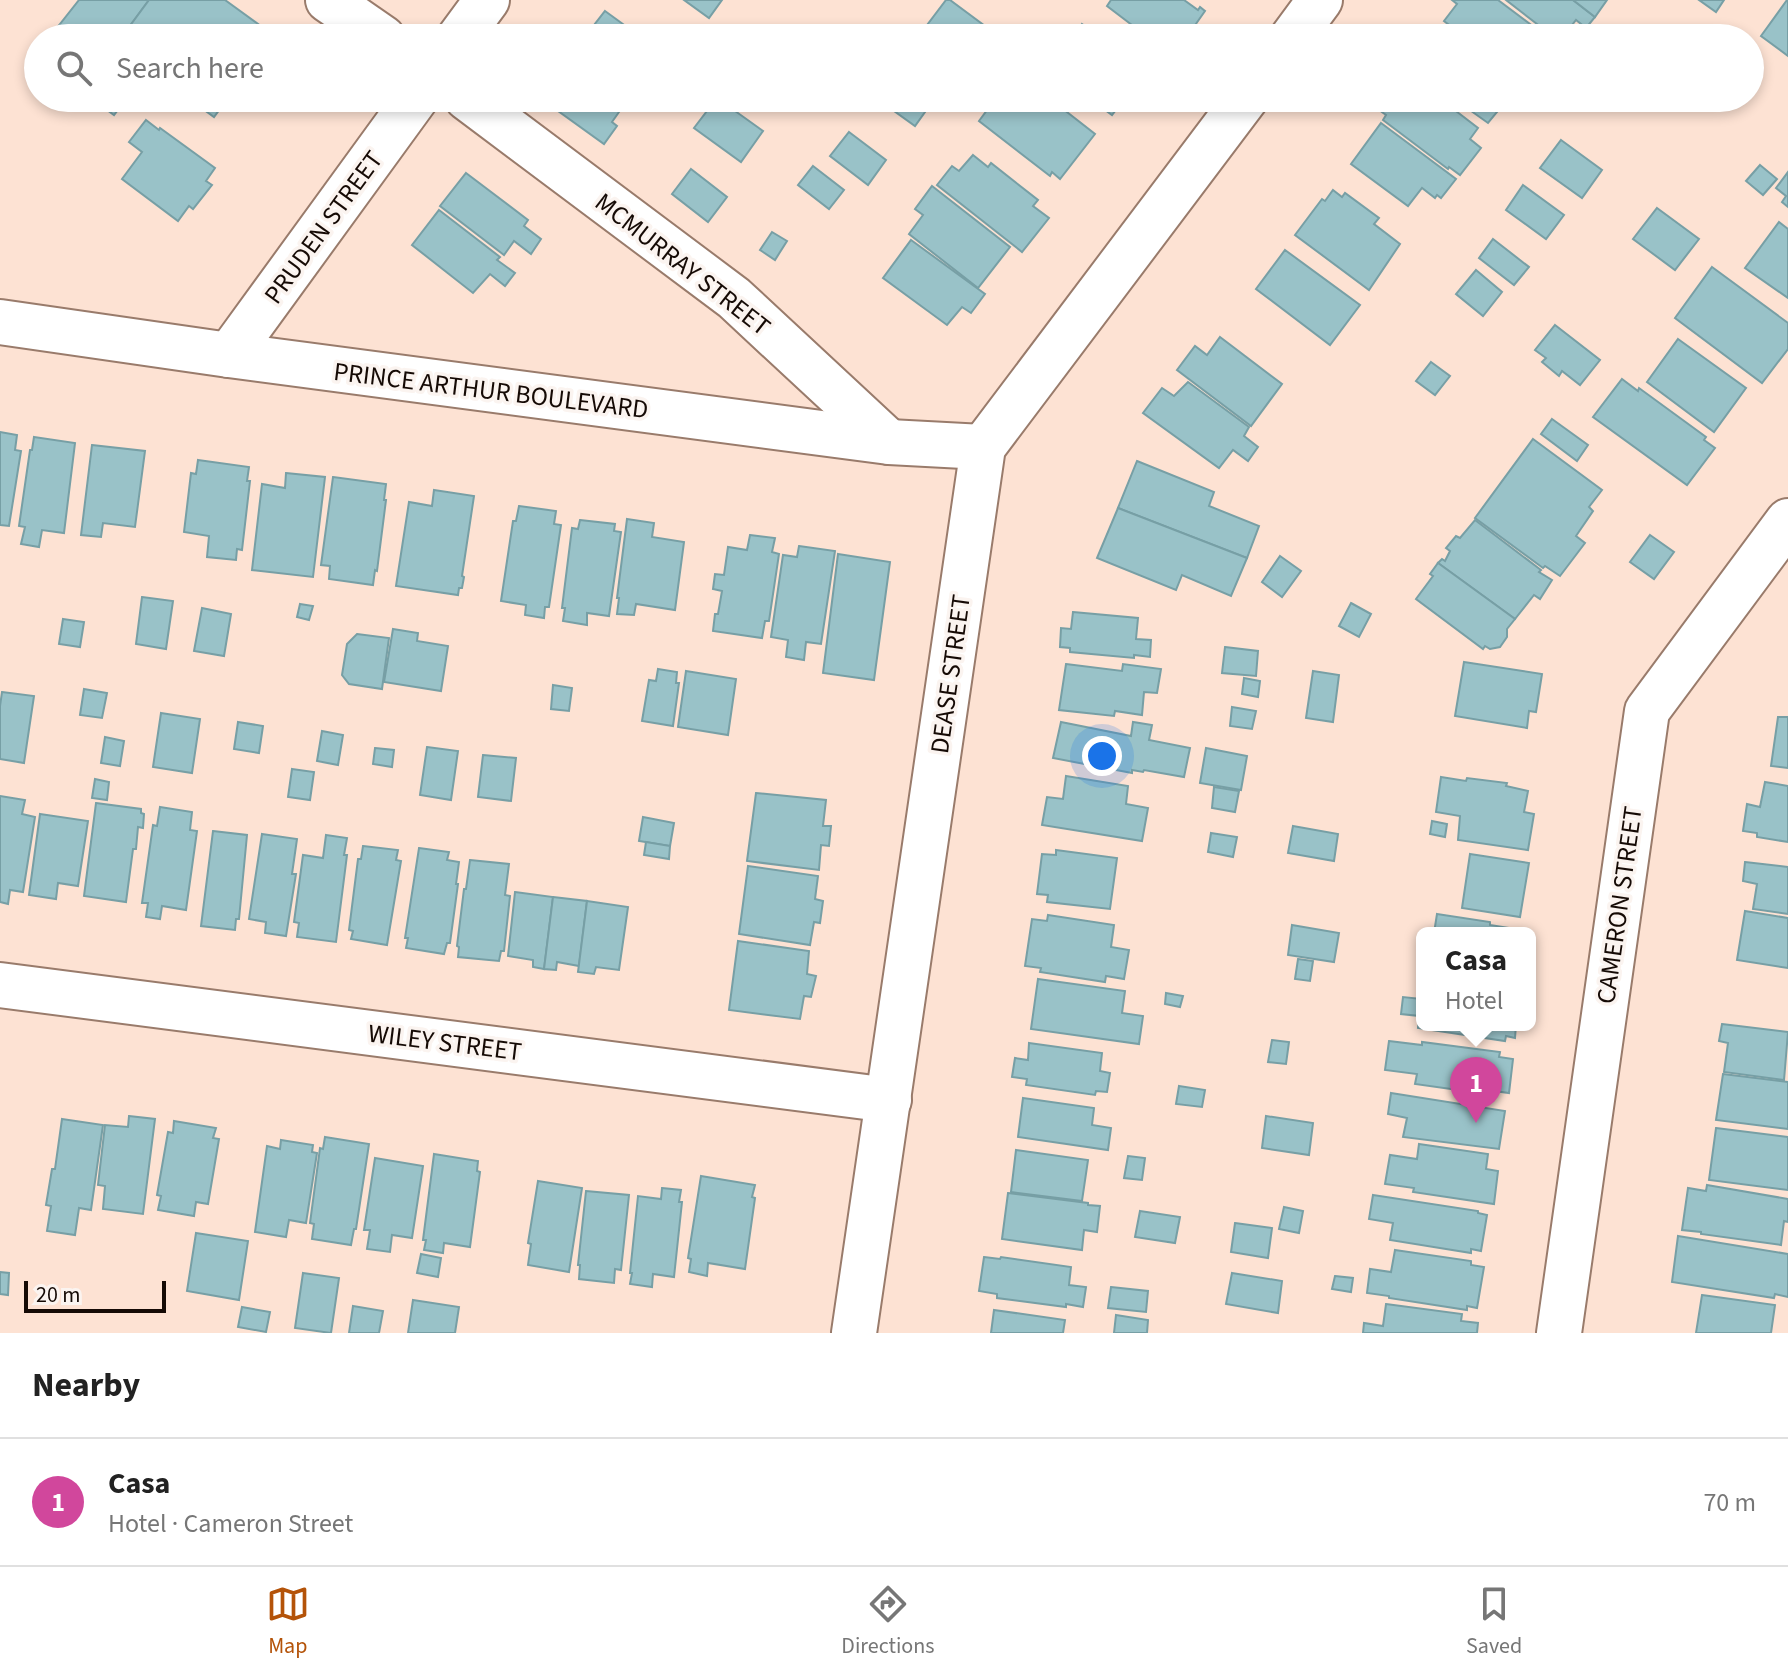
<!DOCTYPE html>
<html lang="en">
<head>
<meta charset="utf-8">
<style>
  body { margin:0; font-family:"Source Sans 3",sans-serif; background:#f6f6f6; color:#222 }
  .scale { position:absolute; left:24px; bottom:20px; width:142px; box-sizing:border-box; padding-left:8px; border:4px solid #150a05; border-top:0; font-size:22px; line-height:28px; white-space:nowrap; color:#150a05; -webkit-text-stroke:6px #fbf4f0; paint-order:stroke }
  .you { position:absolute; left:1102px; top:756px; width:28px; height:28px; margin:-20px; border:6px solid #fff; border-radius:50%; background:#1a73e8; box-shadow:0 0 0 12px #1a73e833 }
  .badge { display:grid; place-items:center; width:52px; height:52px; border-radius:50%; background:#b45309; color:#fff; font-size:26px; font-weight:700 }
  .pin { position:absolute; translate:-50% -66px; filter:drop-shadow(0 2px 4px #0008) }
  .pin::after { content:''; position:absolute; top:42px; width:28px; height:24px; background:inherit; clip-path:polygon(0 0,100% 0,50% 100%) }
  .popup { position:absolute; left:1416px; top:927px; width:120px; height:104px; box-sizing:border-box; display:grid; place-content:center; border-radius:12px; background:#fff; filter:drop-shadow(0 2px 6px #0005); font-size:26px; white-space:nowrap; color:#767676 }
  .popup b { font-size:30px; color:#222 }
  .popup::after { content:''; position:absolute; left:50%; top:100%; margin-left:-16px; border:16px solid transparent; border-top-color:#fff }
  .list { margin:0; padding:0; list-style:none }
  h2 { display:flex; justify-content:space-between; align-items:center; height:104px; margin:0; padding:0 32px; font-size:34px }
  h2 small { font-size:26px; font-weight:400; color:#767676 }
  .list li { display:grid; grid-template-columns:52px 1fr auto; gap:24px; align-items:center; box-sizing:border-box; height:128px; padding:0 32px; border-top:2px solid #e0e0e0 }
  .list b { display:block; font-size:30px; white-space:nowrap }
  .list p { margin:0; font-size:26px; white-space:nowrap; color:#767676 }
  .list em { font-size:26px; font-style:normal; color:#767676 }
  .icon { flex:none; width:44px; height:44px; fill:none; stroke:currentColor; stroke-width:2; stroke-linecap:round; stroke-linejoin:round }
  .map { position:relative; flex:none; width:1788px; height:1333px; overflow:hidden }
  .search { position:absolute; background:#fff; box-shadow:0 4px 12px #0003; left:24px; right:24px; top:24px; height:88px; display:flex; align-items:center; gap:20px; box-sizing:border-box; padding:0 28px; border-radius:44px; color:#767676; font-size:30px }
  .sheet { height:232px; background:#fff }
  nav { display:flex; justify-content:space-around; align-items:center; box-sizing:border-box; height:112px; border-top:2px solid #e0e0e0; background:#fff; font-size:22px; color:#767676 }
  nav a { display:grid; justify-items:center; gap:4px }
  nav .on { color:#b45309 }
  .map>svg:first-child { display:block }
  .building { fill:#99c2c8; stroke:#779fa5; stroke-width:2 }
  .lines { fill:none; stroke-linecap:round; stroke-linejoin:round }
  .minor-casing { stroke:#997b6b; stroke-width:48 }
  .minor { stroke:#fff; stroke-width:44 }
  .labels { text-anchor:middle; stroke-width:7; stroke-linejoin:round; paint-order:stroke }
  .street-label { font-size:26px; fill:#150a05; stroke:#fbf4f0 }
</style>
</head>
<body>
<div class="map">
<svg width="1788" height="1333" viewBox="0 0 1788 1333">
  <rect width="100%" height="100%" fill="#fde2d3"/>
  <!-- building -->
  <g class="building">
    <polygon points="79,0 149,0 121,38 49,38"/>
    <polygon points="149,0 225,0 276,37 275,38 121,38"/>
    <polygon points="684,0 722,0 709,18"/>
    <polygon points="946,0 950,0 989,29 982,38 928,38 921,33"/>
    <polygon points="1111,0 1184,0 1198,10 1200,7 1205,11 1186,38 1149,38 1107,6"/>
    <polygon points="1452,0 1498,0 1538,30 1535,34 1540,38 1466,38 1444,21 1457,4"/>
    <polygon points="1506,0 1573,0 1595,17 1586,28 1576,20 1562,38 1555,38"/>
    <polygon points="1573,0 1607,0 1595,17"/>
    <polygon points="1699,0 1724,0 1716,12"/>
    <polygon points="1787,0 1788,0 1788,56 1761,36"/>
    <polygon points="605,11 642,38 584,38"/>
    <polygon points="1082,24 1102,38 1063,38 1069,30 1075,35"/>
    <polygon points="91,98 127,98 114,115"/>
    <polygon points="188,98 228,98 214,117"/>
    <polygon points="540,98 621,98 626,102 612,122 617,126 604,144"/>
    <polygon points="717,98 763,131 741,162 694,128"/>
    <polygon points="876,98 935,98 915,126"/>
    <polygon points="996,98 1011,109 1020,98 1049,98 1095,134 1060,179 1052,172 1050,176 979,121"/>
    <polygon points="1089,98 1125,98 1112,115"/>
    <polygon points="1381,98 1439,98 1478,128 1470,139 1481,148 1460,175 1449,167 1448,169 1383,120 1386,115 1375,107"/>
    <polygon points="1453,98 1499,98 1497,102 1502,106 1488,123"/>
    <polygon points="146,120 159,130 160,128 215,168 206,181 212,185 193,209 189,206 178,221 122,179 142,152 129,142"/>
    <polygon points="1381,123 1456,179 1441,198 1437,195 1435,198 1422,188 1408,206 1351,164"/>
    <polygon points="849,132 886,160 868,185 830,156"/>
    <polygon points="1561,140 1602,170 1582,198 1540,168"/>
    <polygon points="973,155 988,167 991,163 1038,200 1033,206 1049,218 1022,252 937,185 952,166 959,171"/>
    <polygon points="1760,165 1777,179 1763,195 1746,181"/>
    <polygon points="813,166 844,190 829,209 798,185"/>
    <polygon points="691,169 727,197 708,222 672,194"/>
    <polygon points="1788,172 1788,207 1782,202 1786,196 1776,188"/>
    <polygon points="466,173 528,220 524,226 541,239 531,254 514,241 504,255 440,206"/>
    <polygon points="1523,185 1564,215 1546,239 1506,210"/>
    <polygon points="932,186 1010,247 978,288 909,234 923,215 915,209"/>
    <polygon points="1333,190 1342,197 1345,193 1379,218 1374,224 1400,244 1369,290 1295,235 1322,199 1325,201"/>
    <polygon points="1657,208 1699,239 1675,270 1633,239"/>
    <polygon points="439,210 500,257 497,260 515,273 505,286 490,274 473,293 412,245"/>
    <polygon points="1779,222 1788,229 1788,298 1745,268"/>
    <polygon points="772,232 787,241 775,260 760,250"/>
    <polygon points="1493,239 1529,267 1514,285 1479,258"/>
    <polygon points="911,240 985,294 971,313 962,307 947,325 883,278"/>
    <polygon points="1285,250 1360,305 1330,345 1256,289"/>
    <polygon points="1712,267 1788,323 1788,349 1762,383 1675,318"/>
    <polygon points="1476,270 1502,292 1483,316 1456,294"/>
    <polygon points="1555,325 1600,360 1580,385 1562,371 1559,376 1542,362 1546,358 1535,350"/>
    <polygon points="1220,337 1282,384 1251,426 1177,370 1195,346 1207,355"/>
    <polygon points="1678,339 1746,388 1714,432 1647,382"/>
    <polygon points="1431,362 1450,376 1435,395 1416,381"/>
    <polygon points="1622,379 1638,391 1639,388 1706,437 1704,440 1715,448 1687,485 1593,417"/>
    <polygon points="1188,382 1249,427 1244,436 1258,447 1248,461 1233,450 1219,468 1143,413 1162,388 1174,396"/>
    <polygon points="1552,419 1588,445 1577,461 1541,434"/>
    <polygon points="0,432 17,435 15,450 21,451 9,526 0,525"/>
    <polygon points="34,437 75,443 64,533 42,530 39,547 21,544 25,527 19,526 30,450 32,450"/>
    <polygon points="1533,439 1602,490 1589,507 1593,511 1576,536 1585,543 1560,576 1545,566 1543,568 1475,518"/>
    <polygon points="92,445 145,451 135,527 103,523 101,537 81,535"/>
    <polygon points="198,460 249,467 247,481 250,481 242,550 237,549 236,560 207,557 209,536 184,532 191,473 196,474"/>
    <polygon points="1137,461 1214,492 1209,506 1259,526 1247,558 1118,508"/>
    <polygon points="286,473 325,477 313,577 252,570 262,484 285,488"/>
    <polygon points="333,477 386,484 384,500 386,500 377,571 375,570 373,585 329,579 330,566 321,565"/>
    <polygon points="434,490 474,496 462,576 464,577 462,588 459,588 458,595 396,586 409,502 432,506"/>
    <polygon points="519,506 556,511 554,524 561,525 549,607 545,607 544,618 525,615 526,605 501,601 513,521 516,521"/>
    <polygon points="1118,508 1247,558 1231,596 1182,575 1176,590 1097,558"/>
    <polygon points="627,519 654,523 652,537 684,542 675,610 636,604 634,615 617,614 619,598 617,598"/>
    <polygon points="580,520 615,524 614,531 621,532 609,616 587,613 587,625 563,621 565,608 562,608 572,528 578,529"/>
    <polygon points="1475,520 1541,570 1539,572 1552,580 1540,599 1534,595 1515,619 1438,563 1442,559 1445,561 1450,551 1446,548 1456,536 1460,538"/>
    <polygon points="750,535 775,538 772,552 779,554 769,621 765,621 762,638 713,631 715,614 718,614 722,591 713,589 715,574 724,575 728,547 747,550"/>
    <polygon points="1650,535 1674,552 1654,579 1630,562"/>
    <polygon points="799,546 835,551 821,644 806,642 804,660 786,657 788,640 771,637 783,555 797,557"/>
    <polygon points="838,554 890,562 874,680 823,673"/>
    <polygon points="1280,556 1301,571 1282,597 1262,582"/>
    <polygon points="1438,563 1515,619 1507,629 1507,637 1500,647 1490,649 1485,646 1483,649 1416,599 1433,576 1430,574"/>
    <polygon points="142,597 173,601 166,649 136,644"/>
    <polygon points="1351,603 1371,614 1359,637 1339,626"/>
    <polygon points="300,604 313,606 309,620 297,617"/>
    <polygon points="202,608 231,614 224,656 194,651"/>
    <polygon points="1073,612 1138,618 1136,639 1151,640 1150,657 1134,655 1134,658 1070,652 1070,648 1060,647 1061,628 1071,629"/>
    <polygon points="63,619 84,622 80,647 59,644"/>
    <polygon points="393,629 418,633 417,641 448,646 441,691 384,682"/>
    <polygon points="357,634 389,638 382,689 349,684 342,675 347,644"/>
    <polygon points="1225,647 1258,651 1256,676 1222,673"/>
    <polygon points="1464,662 1542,674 1536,712 1529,711 1527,728 1455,716"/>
    <polygon points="1066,664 1122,671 1123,664 1161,669 1157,693 1144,692 1142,715 1115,711 1114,716 1059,710"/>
    <polygon points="658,669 677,672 676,683 679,683 673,726 642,721 649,680 656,681"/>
    <polygon points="686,671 736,679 728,735 678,727"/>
    <polygon points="1313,671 1339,675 1333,722 1306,718"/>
    <polygon points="1244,678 1260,681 1258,697 1242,694"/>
    <polygon points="553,685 572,688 569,711 551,709"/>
    <polygon points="84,689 107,693 102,718 80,715"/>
    <polygon points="2,692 34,696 24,763 0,759 0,706"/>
    <polygon points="1232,707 1256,711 1252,729 1230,726"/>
    <polygon points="161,713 200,719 192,773 153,767"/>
    <polygon points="1778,717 1788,717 1788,768 1771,766"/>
    <polygon points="238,722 263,726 259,753 234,749"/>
    <polygon points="1061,722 1131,736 1133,722 1152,725 1149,740 1190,748 1184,777 1144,770 1143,772 1132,770 1132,773 1053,758"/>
    <polygon points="322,731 343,735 338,765 317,761"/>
    <polygon points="105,737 124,741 120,766 101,763"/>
    <polygon points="427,747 458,751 451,800 420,795"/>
    <polygon points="375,748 394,750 392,767 373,764"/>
    <polygon points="1206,748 1247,756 1241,790 1200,783"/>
    <polygon points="483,755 516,758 511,801 478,797"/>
    <polygon points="292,769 314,772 310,800 288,797"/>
    <polygon points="1066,776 1128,786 1126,804 1148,808 1142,841 1042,825 1047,797 1063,799"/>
    <polygon points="1441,777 1466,781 1467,778 1507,783 1506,786 1528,791 1524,812 1534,814 1528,850 1458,840 1460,816 1436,812"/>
    <polygon points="95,779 109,782 107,800 92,798"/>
    <polygon points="1765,782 1788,786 1788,842 1757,837 1757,833 1743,831 1747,804 1760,807"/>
    <polygon points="1214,787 1239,791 1235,812 1212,808"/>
    <polygon points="756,793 826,800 823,826 831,826 829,846 821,845 819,870 747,861"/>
    <polygon points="0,796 25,800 22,814 35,817 23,892 10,890 8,904 0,902"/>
    <polygon points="96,803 141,809 141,813 144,814 143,828 138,827 136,849 133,849 126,902 84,896"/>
    <polygon points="160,807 192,812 190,830 197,831 186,910 162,906 160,919 146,917 148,903 142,903 153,825 157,826"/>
    <polygon points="40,814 88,821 78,886 58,883 56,899 29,895"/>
    <polygon points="643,817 674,823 670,846 639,841"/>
    <polygon points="1432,821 1447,824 1445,837 1430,834"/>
    <polygon points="1293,826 1338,834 1334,861 1288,853"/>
    <polygon points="213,831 247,835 239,919 236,919 235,930 201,926"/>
    <polygon points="1211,833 1237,837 1233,857 1208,852"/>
    <polygon points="262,834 297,839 292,874 296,874 286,936 265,933 266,922 249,919"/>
    <polygon points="326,835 347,838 344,855 347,855 336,942 297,937 299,923 294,922 303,855 323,858"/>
    <polygon points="646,842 670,846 669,859 644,855"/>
    <polygon points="363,846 398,850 396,860 401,861 387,945 351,939 353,931 349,930 358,859 361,859"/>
    <polygon points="419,848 449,852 447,860 459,862 456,884 458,884 450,943 447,943 444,954 406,948 408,938 405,938"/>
    <polygon points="1056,850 1117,858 1110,909 1047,902 1048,895 1037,894 1042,854 1056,855"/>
    <polygon points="1470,854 1529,863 1520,917 1462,908"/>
    <polygon points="470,860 509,864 505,895 510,896 504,951 501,951 499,961 458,957 459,947 457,946 464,889 466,889"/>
    <polygon points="1745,862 1788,867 1788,914 1753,909 1757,884 1743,881"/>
    <polygon points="748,866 818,876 815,899 823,901 820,923 814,922 810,945 739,934"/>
    <polygon points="515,892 553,897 544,969 533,967 533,960 508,956"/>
    <polygon points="553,897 587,901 579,966 557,962 556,970 544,969"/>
    <polygon points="587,901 628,907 619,970 596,967 594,974 578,972"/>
    <polygon points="1745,911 1788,918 1788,968 1737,960"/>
    <polygon points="1437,914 1490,922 1490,925 1516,929 1516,933 1434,933"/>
    <polygon points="1048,915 1114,925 1111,947 1129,950 1124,979 1106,976 1105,982 1040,972 1041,968 1025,966 1032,919 1047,921"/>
    <polygon points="1292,925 1339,933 1334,962 1288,955"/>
    <polygon points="738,941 809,951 807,974 816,976 811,997 804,996 800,1019 729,1010"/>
    <polygon points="1298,959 1313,961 1310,981 1295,979"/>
    <polygon points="1038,979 1125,991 1122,1013 1143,1016 1139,1044 1031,1029"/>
    <polygon points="1422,992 1422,1025 1516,1025 1515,1038 1506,1036 1505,1041 1418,1028 1419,1016 1401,1014 1403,997 1421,999"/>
    <polygon points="1166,993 1183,996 1180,1007 1165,1004"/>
    <polygon points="1722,1024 1788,1032 1784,1080 1724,1072 1728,1043 1719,1041"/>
    <polygon points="1272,1040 1289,1042 1286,1064 1268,1062"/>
    <polygon points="1389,1041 1422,1045 1422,1042 1500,1052 1499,1057 1513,1059 1509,1093 1494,1091 1494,1095 1415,1084 1417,1074 1385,1070"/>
    <polygon points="1029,1043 1102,1053 1100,1071 1110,1073 1107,1092 1096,1091 1095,1095 1026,1085 1027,1079 1012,1077 1015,1058 1028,1060"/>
    <polygon points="1723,1074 1788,1082 1788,1129 1716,1120"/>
    <polygon points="1179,1086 1205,1090 1202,1107 1176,1104"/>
    <polygon points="1391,1093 1505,1111 1499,1149 1403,1137 1407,1118 1388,1114"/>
    <polygon points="1023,1098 1094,1108 1092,1125 1111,1128 1108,1150 1018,1137"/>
    <polygon points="129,1116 155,1119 143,1214 103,1209 105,1186 98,1185 105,1125 128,1127"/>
    <polygon points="1266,1116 1313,1123 1309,1155 1262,1148"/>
    <polygon points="62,1119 103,1125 91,1210 79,1208 75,1235 47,1231 51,1206 46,1205 52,1169 55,1169"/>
    <polygon points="174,1121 216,1128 213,1138 219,1139 208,1204 196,1202 194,1216 158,1210 161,1196 157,1195 168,1132 173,1133"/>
    <polygon points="1716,1128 1788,1137 1788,1190 1709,1180"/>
    <polygon points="325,1137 369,1144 356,1229 354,1229 351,1245 312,1239 314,1224 310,1223 320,1148 323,1149"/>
    <polygon points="281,1140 313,1145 312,1152 317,1153 306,1223 289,1220 286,1237 255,1232 267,1146 280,1149"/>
    <polygon points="1419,1144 1488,1154 1486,1169 1498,1171 1494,1204 1413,1192 1414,1188 1385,1184 1390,1155 1417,1159"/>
    <polygon points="1016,1150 1088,1160 1082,1201 1011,1192"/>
    <polygon points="434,1154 478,1161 477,1171 480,1172 470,1247 444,1243 443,1253 424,1250 426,1240 423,1240"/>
    <polygon points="1128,1156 1145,1158 1142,1180 1124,1178"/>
    <polygon points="375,1158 423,1166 412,1238 392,1235 390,1252 367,1249 370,1230 364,1230"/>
    <polygon points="701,1176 755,1185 752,1197 755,1198 745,1269 708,1263 707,1276 689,1272 691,1259 688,1258"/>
    <polygon points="538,1181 582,1188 569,1272 528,1265 531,1244 528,1243"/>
    <polygon points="1707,1185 1788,1199 1788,1222 1784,1221 1781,1245 1701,1234 1701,1232 1682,1230 1688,1188 1706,1191"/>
    <polygon points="662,1188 681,1190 679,1202 682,1202 674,1277 653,1274 652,1287 630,1284 632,1273 630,1273 638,1196 661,1199"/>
    <polygon points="586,1191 629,1195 621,1270 615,1269 614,1283 579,1279 580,1265 578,1265"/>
    <polygon points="1008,1193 1088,1203 1088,1205 1100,1206 1097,1232 1084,1230 1082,1250 1002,1239"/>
    <polygon points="1373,1195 1478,1211 1478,1213 1487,1215 1481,1251 1471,1249 1471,1253 1390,1240 1393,1223 1369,1219"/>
    <polygon points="1284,1207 1303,1211 1299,1233 1279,1229"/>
    <polygon points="1140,1211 1180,1217 1175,1243 1135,1237"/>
    <polygon points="1235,1223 1272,1228 1268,1258 1231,1252"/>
    <polygon points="196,1233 248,1241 239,1300 187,1291"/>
    <polygon points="1678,1236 1788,1254 1788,1297 1775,1294 1774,1298 1672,1282"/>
    <polygon points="1395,1250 1471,1261 1471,1265 1484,1267 1477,1308 1467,1306 1467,1310 1389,1298 1389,1296 1367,1293 1370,1269 1391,1272"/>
    <polygon points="421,1254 441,1258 438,1277 417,1273"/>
    <polygon points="984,1257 1000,1259 1001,1257 1071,1267 1069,1285 1086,1287 1083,1307 1066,1304 1066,1307 997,1298 997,1294 979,1291"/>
    <polygon points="0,1272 9,1273 8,1295 0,1294"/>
    <polygon points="303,1273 339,1278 331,1333 295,1328"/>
    <polygon points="1232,1273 1282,1281 1278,1313 1226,1304"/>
    <polygon points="1335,1276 1353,1278 1351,1292 1332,1289"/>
    <polygon points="1111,1287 1148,1291 1146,1312 1108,1308"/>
    <polygon points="1702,1295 1775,1305 1771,1333 1696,1333"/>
    <polygon points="413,1300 459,1307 455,1333 408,1333"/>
    <polygon points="1386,1304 1462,1314 1461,1321 1478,1323 1477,1333 1363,1333 1364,1323 1383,1326"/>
    <polygon points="353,1306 383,1311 379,1333 349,1333"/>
    <polygon points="242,1307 270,1312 266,1332 238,1327"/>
    <polygon points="994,1310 1065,1320 1063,1333 991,1333"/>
    <polygon points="1116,1315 1148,1320 1147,1333 1114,1333"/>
  </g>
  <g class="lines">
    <defs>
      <g id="minor">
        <polyline points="328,0 383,38"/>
        <polyline points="459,38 487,0"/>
        <polyline points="1292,38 1320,0"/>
        <polyline points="467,98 734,298 889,442"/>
        <polyline points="0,322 229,355 889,442 983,447"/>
        <polyline points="229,355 416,98"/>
        <polyline points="0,985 889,1100"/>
        <polyline points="854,1333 983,447 1246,98"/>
        <polyline points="1559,1333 1647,711 1788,521"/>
      </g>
    </defs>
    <!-- minor casing -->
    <use href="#minor" class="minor-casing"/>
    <!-- minor -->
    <use href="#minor" class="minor"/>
  </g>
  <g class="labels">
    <!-- street labels -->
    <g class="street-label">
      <text transform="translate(323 227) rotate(-54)" y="9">PRUDEN STREET</text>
      <text transform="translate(683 264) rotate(38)" y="9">MCMURRAY STREET</text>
      <text transform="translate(491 390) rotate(7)" y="9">PRINCE ARTHUR BOULEVARD</text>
      <text transform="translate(950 674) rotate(-82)" y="9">DEASE STREET</text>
      <text transform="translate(1619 905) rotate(-82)" y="9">CAMERON STREET</text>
      <text transform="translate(445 1042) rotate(7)" y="9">WILEY STREET</text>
    </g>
  </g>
</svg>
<div class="scale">20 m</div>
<div class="you"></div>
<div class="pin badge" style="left:1476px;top:1123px;background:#d1479c">1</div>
<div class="popup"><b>Casa</b>Hotel</div>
<div class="search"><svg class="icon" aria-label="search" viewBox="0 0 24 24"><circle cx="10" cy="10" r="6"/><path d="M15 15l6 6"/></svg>Search here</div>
</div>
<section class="sheet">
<h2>Nearby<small></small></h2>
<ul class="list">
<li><span class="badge" style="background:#d1479c">1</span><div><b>Casa</b><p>Hotel · Cameron Street</p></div><em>70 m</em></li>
</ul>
</section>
<nav>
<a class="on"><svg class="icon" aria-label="map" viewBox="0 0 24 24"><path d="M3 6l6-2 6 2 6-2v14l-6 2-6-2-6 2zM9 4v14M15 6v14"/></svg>Map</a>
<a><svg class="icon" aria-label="directions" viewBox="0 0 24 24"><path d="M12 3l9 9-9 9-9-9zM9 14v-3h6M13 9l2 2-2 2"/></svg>Directions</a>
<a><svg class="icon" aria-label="saved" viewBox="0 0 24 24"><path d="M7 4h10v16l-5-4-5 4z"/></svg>Saved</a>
</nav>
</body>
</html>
